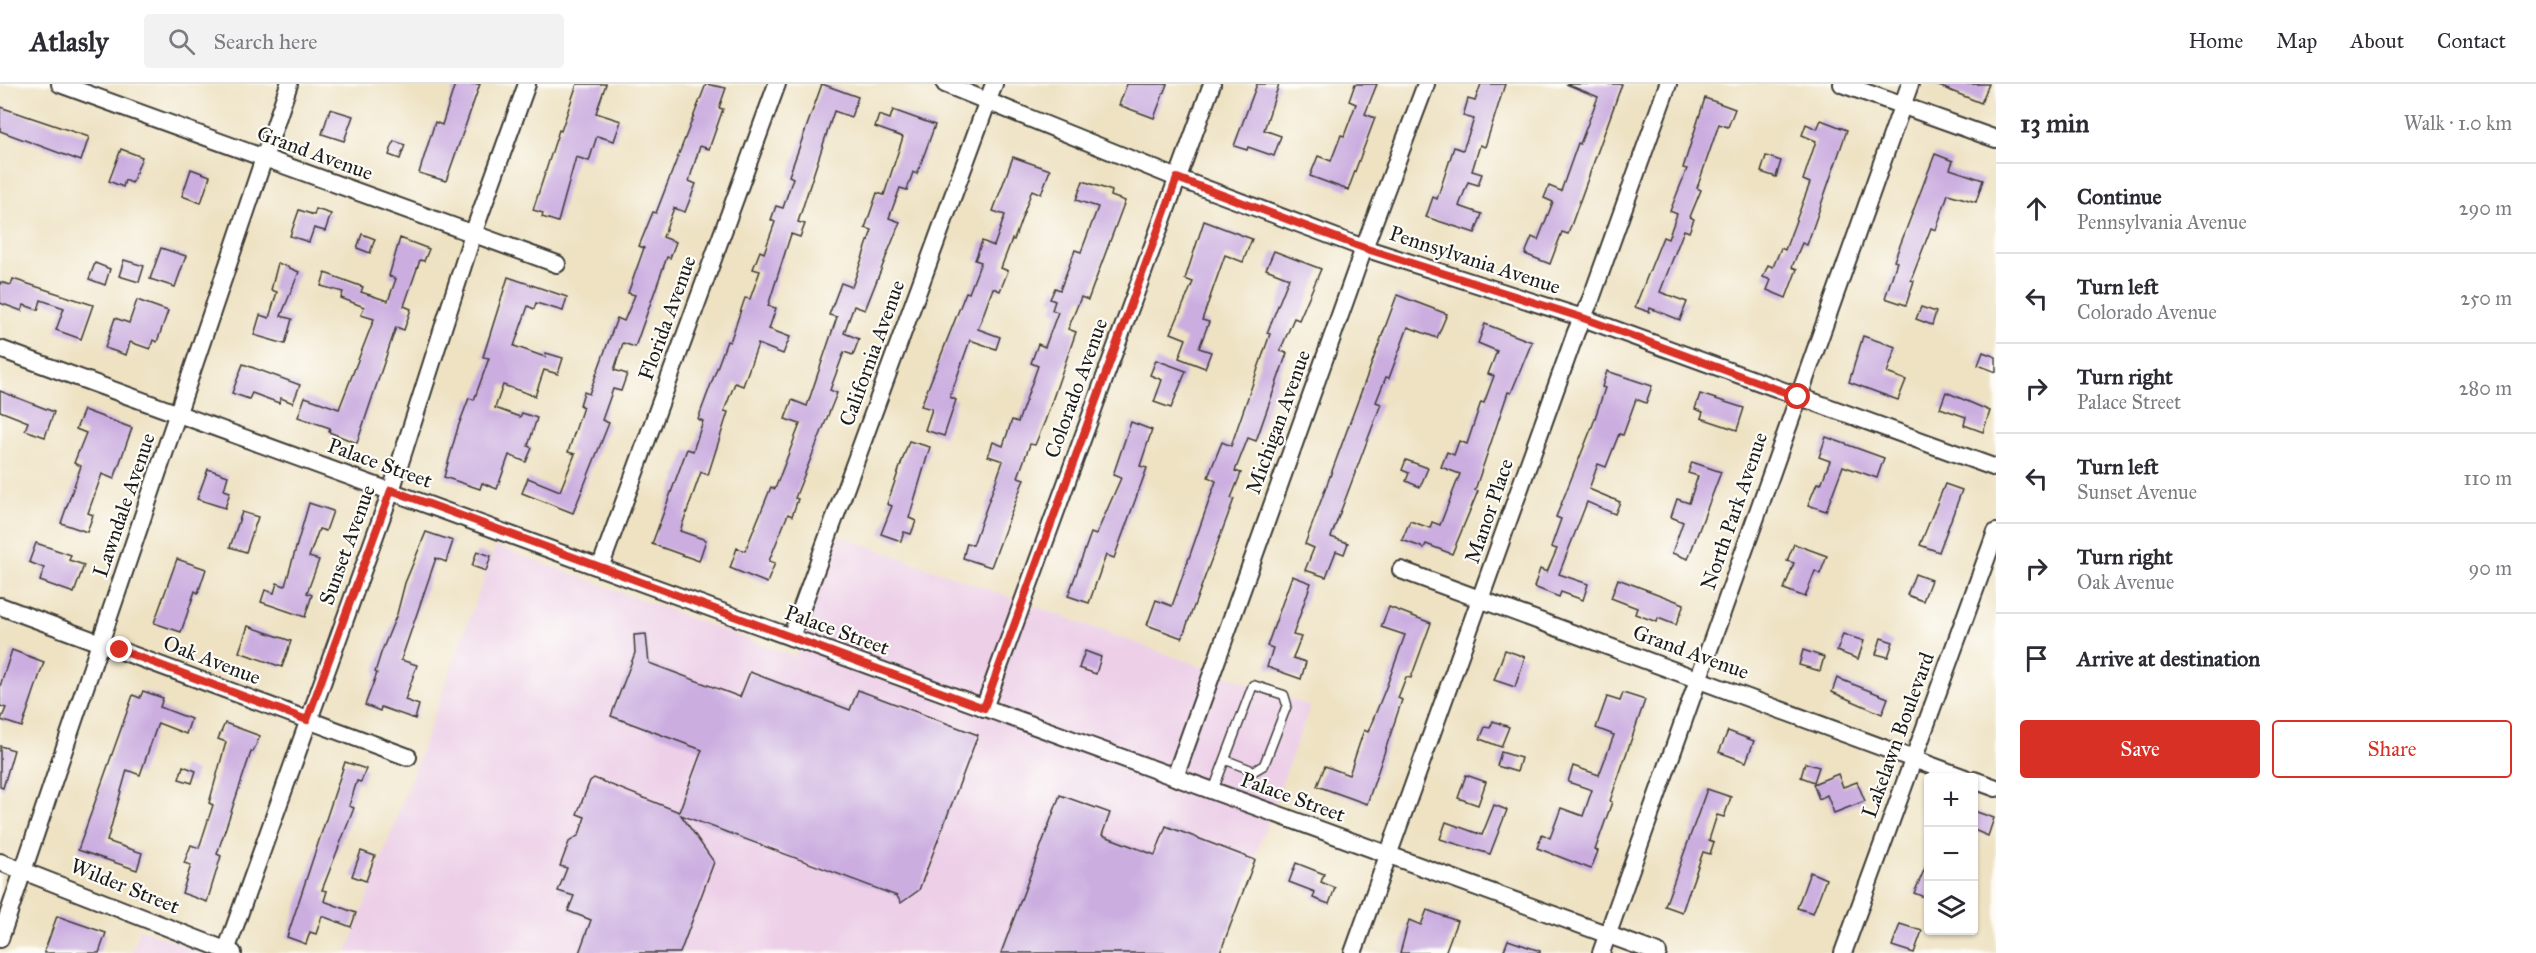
<!DOCTYPE html>
<html lang="en">
<head>
<meta charset="utf-8">
<style>
  body { margin:0; font-family:"IM FELL Great Primer",serif; background:#f2f2f3; color:#2b2b33 }
  .controls { position:absolute; right:18px; bottom:18px; display:grid; overflow:hidden; border-radius:6px; box-shadow:0 2px 4px #0004 }
  .controls button { width:54px; height:54px; display:grid; place-items:center; padding:0; border:0; border-bottom:2px solid #e1e1e2; background:#fff; color:#2b2b33; font:30px sans-serif }
  .stop { position:absolute; width:18px; height:18px; margin:-14px; border:4px solid #d93025; border-radius:50%; background:#fff }
  .stop.end { background:#d93025; border-color:#fff; box-shadow:0 2px 6px #0008 }
  .list { margin:0; padding:0; list-style:none }
  h2 { display:flex; justify-content:space-between; align-items:center; height:78px; margin:0; padding:0 24px; font-size:26px }
  h2 small { font-size:20px; font-weight:400; color:#7c7c81 }
  .list li { display:grid; grid-template-columns:39px 1fr auto; gap:18px; align-items:center; box-sizing:border-box; height:90px; padding:0 24px; border-top:2px solid #e1e1e2 }
  .list b { display:block; font-size:22px; white-space:nowrap }
  .list p { margin:0; font-size:20px; white-space:nowrap; color:#7c7c81 }
  .list em { font-size:20px; font-style:normal; color:#7c7c81 }
  .actions { display:flex; gap:12px; padding:18px 24px }
  .actions a { flex:1; padding:14px 0; border:2px solid #d93025; border-radius:6px; text-align:center; font-size:21px; color:#d93025 }
  .actions .main { background:#d93025; color:#fff }
  .icon { flex:none; width:33px; height:33px; fill:none; stroke:currentColor; stroke-width:2; stroke-linecap:round; stroke-linejoin:round }
  .map { position:relative; flex:none; width:1996px; height:869px; overflow:hidden }
  header { display:flex; align-items:center; gap:36px; box-sizing:border-box; height:84px; padding:0 30px; background:#fff; border-bottom:2px solid #e1e1e2 }
  header strong { font-size:28px }
  nav { display:flex; gap:33px; margin-inline-start:auto; font-size:21px }
  .search { width:420px; height:54px; background:#f2f2f3; display:flex; align-items:center; gap:15px; box-sizing:border-box; padding:0 21px; border-radius:6px; color:#7c7c81; font-size:22px }
  main { display:flex }
  aside { flex:1; background:#fff }
  .map>svg:first-child { display:block }
  .built { fill:#edd0e8 }
  .building { fill:#cbade0 }
  .lines { fill:none; stroke-linecap:round; stroke-linejoin:round }
  .service-casing { stroke:#3c3a35; stroke-width:11 }
  .minor-casing { stroke:#3c3a35; stroke-width:20 }
  .service { stroke:#fff; stroke-width:8 }
  .minor { stroke:#fff; stroke-width:16 }
  .route { stroke:#d93025; stroke-width:8 }
  .labels { text-anchor:middle; stroke-width:4.5; stroke-linejoin:round; paint-order:stroke }
  .street-label { font-size:21px; fill:#1c1c1c; stroke:#fdfcf7 }
</style>
</head>
<body>
<header>
<strong>Atlasly</strong>
<div class="search"><svg class="icon" aria-label="search" viewBox="0 0 24 24"><circle cx="10" cy="10" r="6"/><path d="M15 15l6 6"/></svg>Search here</div>
<nav><a>Home</a><a>Map</a><a>About</a><a>Contact</a></nav>
</header>
<main>
<div class="map">
<svg width="1996" height="869" viewBox="0 0 1996 869">
  <rect width="100%" height="100%" fill="#fdfcf7"/>
  <filter id="ink" filterUnits="userSpaceOnUse"><feTurbulence type="fractalNoise" baseFrequency=".0167" numOctaves="2"/><feDisplacementMap in="SourceGraphic" scale="12" xChannelSelector="R" yChannelSelector="G"/><feConvolveMatrix kernelMatrix="1 2 1 2 8 2 1 2 1" color-interpolation-filters="sRGB"/></filter>
  <filter id="wash" filterUnits="userSpaceOnUse"><feTurbulence type="fractalNoise" baseFrequency=".008" numOctaves="4" result="noise"/><feDisplacementMap in="SourceGraphic" scale="24" xChannelSelector="R" yChannelSelector="G"/><feGaussianBlur stdDeviation="1.35" result="paint"/><feColorMatrix in="noise" values="0 0 0 0 0 0 0 0 0 0 0 0 0 0 0 0 0 1.4 0 .05"/><feComposite in="paint" operator="in"/></filter>
  <g filter="url(#wash)">
    <rect width="100%" height="100%" fill="#eee2c3"/>
    <!-- built -->
    <g class="built">
      <polygon points="838,451 1310,622 1220,869 347,869 496,462 795,573"/>
      <polygon points="140,845 205,869 132,869"/>
    </g>
    <g id="blocks">
      <!-- building -->
      <g class="building">
        <polygon points="455,0 480,0 446,97 419,89 435,38 442,41"/>
        <polygon points="577,0 606,0 596,29 621,37 614,57 597,52 589,77 576,73 558,138 542,133 543,129 533,126 559,46 561,47"/>
        <polygon points="706,0 726,4 719,24 723,25 709,65 700,62 689,97 696,100 685,128 674,124 663,153 676,158 670,174 667,173 635,263 623,259 614,286 627,290 621,307 613,305 602,336 609,339 573,429 522,409 528,394 560,407 575,370 568,368 583,323 580,321 584,308 589,310 617,234 624,237 635,211 628,209 644,164 639,162 653,128 656,129"/>
        <polygon points="822,0 858,13 851,33 834,27 798,138 805,140 800,153 791,150 768,222 776,224 769,245 790,253 783,270 758,260 743,302 735,299 724,327 728,328 708,391 701,388 680,447 706,456 699,477 652,460 687,365 693,367 703,337 698,335 727,257 730,258 745,214 750,215 760,187 753,185 760,167 764,169 775,138 771,136 776,122 783,124 793,94 789,92"/>
        <polygon points="1127,0 1167,0 1154,34 1119,21"/>
        <polygon points="1257,0 1279,0 1264,46 1281,52 1274,72 1248,63 1247,66 1234,62"/>
        <polygon points="1355,0 1377,0 1365,30 1375,34 1348,106 1310,92 1318,72 1331,77 1341,51 1344,52 1356,20 1349,17"/>
        <polygon points="1481,0 1505,0 1485,63 1480,61 1472,87 1482,90 1478,101 1468,98 1459,122 1482,130 1475,149 1426,133 1433,113 1437,115 1454,63 1463,66 1474,35 1463,32 1468,15 1475,17"/>
        <polygon points="1566,0 1622,0 1568,150 1562,148 1550,180 1525,170 1532,153 1538,156 1553,118 1544,114 1549,102 1561,107 1578,59 1580,60 1598,13"/>
        <polygon points="1934,0 1989,0 1981,19"/>
        <polygon points="1705,14 1735,25 1728,43 1719,40 1697,104 1701,106 1690,133 1694,135 1689,148 1684,146 1660,208 1687,218 1680,236 1650,224 1649,228 1635,223 1663,153 1668,155 1677,130 1670,127 1687,85 1683,84"/>
        <polygon points="0,23 89,53 81,77 0,47"/>
        <polygon points="330,25 353,32 344,57 322,50"/>
        <polygon points="893,26 935,41 917,90 913,88 907,106 900,104 889,134 900,138 865,226 854,222 844,249 859,255 853,271 844,268 830,306 837,309 795,414 798,415 792,432 788,430 769,477 775,479 767,499 730,484 737,464 745,467 771,403 775,405 800,340 785,335 792,316 807,322 837,233 829,231 841,199 852,203 872,146 865,144 877,109 884,111 903,53 875,43 879,31 890,35"/>
        <polygon points="1821,36 1847,46 1807,161 1802,159 1792,183 1797,185 1786,214 1767,206 1771,196 1763,193 1768,181 1773,183 1781,164 1785,166 1810,99 1803,96 1816,57 1802,51 1806,40 1817,45"/>
        <polygon points="394,57 405,61 400,75 389,71"/>
        <polygon points="121,65 142,73 132,99 125,96 123,103 109,97"/>
        <polygon points="1935,70 1953,77 1950,85 1983,96 1976,118 1948,110 1936,146 1931,144 1911,196 1914,197 1906,221 1885,214 1897,178 1894,177"/>
        <polygon points="1766,72 1781,77 1776,93 1761,88"/>
        <polygon points="1013,73 1050,86 1041,110 1032,106 1014,156 1012,155 1001,184 1008,187 1000,207 993,204 978,245 1000,253 996,265 970,256 950,313 956,316 944,352 925,346 932,325 921,322 966,208 969,209 981,178 975,176 982,157 994,162 1005,131 993,127"/>
        <polygon points="191,85 210,92 201,119 182,112"/>
        <polygon points="1083,97 1112,107 1111,112 1125,117 1088,216 1081,213 1068,245 1076,248 1045,337 1035,361 1030,360 1018,393 1024,395 991,483 963,474 967,459 973,461 1003,377 988,372 993,358 1003,362 1012,336 1018,338 1038,282 1031,279 1038,260 1045,263 1058,228 1052,226 1055,217 1050,215 1055,204 1060,206 1075,166 1081,168 1098,123 1076,116"/>
        <polygon points="316,125 331,130 325,147 314,144 309,158 290,152 299,126 314,131"/>
        <polygon points="1204,137 1252,155 1243,178 1225,171 1202,236 1209,238 1199,264 1211,268 1205,284 1179,274 1186,255 1171,249 1193,198 1185,195"/>
        <polygon points="362,150 375,155 370,169 357,164"/>
        <polygon points="400,154 429,165 424,177 420,176 404,222 411,225 404,246 396,243 357,359 329,348 330,344 298,333 305,313 339,325 374,235 361,231 364,223 341,214 343,208 321,202 325,189 363,203 361,208 388,217 396,195 389,192"/>
        <polygon points="161,164 186,172 175,203 150,195"/>
        <polygon points="1274,167 1321,185 1299,236 1294,234 1280,267 1287,269 1256,357 1248,354 1235,387 1241,389 1231,414 1234,415 1182,554 1147,541 1156,516 1172,522 1216,397 1208,393 1222,358 1231,362 1270,250 1267,249 1289,194 1266,185"/>
        <polygon points="124,176 144,182 139,198 119,192"/>
        <polygon points="95,179 110,185 105,201 89,195"/>
        <polygon points="278,179 299,188 281,232 292,235 285,260 254,251 260,231 269,234 277,208 271,206"/>
        <polygon points="508,193 567,213 563,227 536,219 534,225 528,222 514,262 545,273 546,269 563,274 558,290 544,286 535,312 503,301 495,324 520,333 522,329 537,334 528,362 532,364 526,378 509,371 497,405 482,399 480,405 444,393 458,343 469,314 474,316 489,274 483,273"/>
        <polygon points="13,195 93,221 81,255 56,246 64,224 41,216 38,226 24,221 22,227 0,219 0,198 11,201"/>
        <polygon points="1397,211 1447,230 1437,254 1408,243 1389,294 1386,293 1376,318 1381,320 1331,453 1348,459 1344,470 1336,467 1326,493 1305,486 1314,464 1305,460"/>
        <polygon points="137,216 168,227 157,258 153,256 150,265 130,258 126,271 105,264 115,234 129,239"/>
        <polygon points="1921,223 1936,228 1932,241 1916,235"/>
        <polygon points="1485,240 1532,258 1511,309 1508,308 1475,406 1478,407 1452,470 1426,460 1424,464 1402,456 1410,437 1430,444 1432,438 1440,441 1460,390 1441,383 1447,368 1454,371 1459,357 1467,360 1481,318 1484,319 1494,292 1488,290 1497,267 1478,259"/>
        <polygon points="1863,252 1896,263 1887,289 1906,296 1898,316 1849,298"/>
        <polygon points="1983,268 1996,273 1996,288 1978,281"/>
        <polygon points="1156,276 1186,287 1171,324 1154,318 1162,296 1150,291"/>
        <polygon points="243,280 300,301 293,319 281,314 279,319 252,309 249,315 232,309"/>
        <polygon points="1607,287 1652,302 1646,319 1636,315 1623,351 1619,350 1606,383 1598,380 1589,405 1620,418 1615,430 1587,418 1559,490 1588,500 1583,516 1561,508 1559,513 1534,503 1540,485 1547,488 1557,465 1551,463 1561,435 1556,433 1593,340 1605,304 1602,303"/>
        <polygon points="0,307 54,328 45,353 25,346 28,338 0,327"/>
        <polygon points="1946,308 1990,327 1983,348 1964,341 1966,333 1940,324"/>
        <polygon points="1700,310 1744,324 1737,346 1701,334 1703,328 1695,325"/>
        <polygon points="84,326 132,344 114,395 102,390 88,429 93,431 87,448 61,439 81,382 74,379 86,349 76,345"/>
        <polygon points="1131,338 1152,346 1140,382 1147,384 1114,474 1106,471 1089,519 1068,512 1091,449 1096,451 1121,394 1113,391"/>
        <polygon points="1826,353 1884,374 1877,394 1843,382 1826,427 1808,421 1817,399 1821,400 1830,377 1819,373"/>
        <polygon points="909,357 930,363 909,434 916,437 911,450 904,448 901,457 881,450 892,422 887,420"/>
        <polygon points="1406,376 1428,384 1420,403 1406,397 1409,389 1402,386"/>
        <polygon points="1692,378 1721,388 1688,475 1672,469 1683,438 1671,433 1677,415 1689,419 1698,392 1688,389"/>
        <polygon points="208,385 228,392 224,406 230,408 225,424 197,415"/>
        <polygon points="1945,400 1962,406 1939,468 1920,461"/>
        <polygon points="309,419 333,427 326,447 319,445 309,473 319,476 307,509 312,511 305,533 261,518 265,506 274,509 277,499 285,502"/>
        <polygon points="242,428 258,433 246,468 230,463"/>
        <polygon points="426,448 453,457 446,478 436,474 401,576 417,581 405,616 419,621 415,635 381,623 380,627 365,621 377,589 375,588 381,569 397,530 405,499"/>
        <polygon points="36,459 71,471 69,476 84,481 74,509 40,497 44,484 29,478"/>
        <polygon points="1794,460 1827,472 1820,490 1815,487 1805,513 1784,505 1794,479 1787,477"/>
        <polygon points="477,467 491,472 486,487 472,482"/>
        <polygon points="177,475 206,485 198,509 195,507 181,548 154,539"/>
        <polygon points="1915,490 1931,496 1923,517 1907,511"/>
        <polygon points="1292,492 1311,499 1293,551 1301,553 1293,574 1306,578 1301,595 1267,583 1273,564 1267,562"/>
        <polygon points="1618,495 1684,520 1676,541 1658,534 1657,538 1635,530 1637,524 1611,514"/>
        <polygon points="1389,523 1431,539 1411,594 1406,593 1398,614 1402,616 1367,720 1317,702 1325,682 1349,691 1364,646 1368,648 1387,601 1405,551 1381,543"/>
        <polygon points="248,542 291,557 282,583 239,568"/>
        <polygon points="646,550 649,579 740,613 750,588 850,626 858,606 978,651 919,806 901,819 897,812 681,731 714,778 680,869 579,869 591,836 568,827 574,812 558,807 567,784 560,782 569,758 579,751 585,733 577,730 590,697 594,694 679,728 702,666 611,632 635,569 634,551"/>
        <polygon points="1843,550 1864,557 1858,575 1837,567"/>
        <polygon points="1881,554 1893,558 1888,573 1876,570"/>
        <polygon points="12,566 44,578 22,643 1,636 6,624 0,622 0,602"/>
        <polygon points="1505,566 1525,573 1515,603 1494,596"/>
        <polygon points="1803,566 1824,573 1820,587 1799,581"/>
        <polygon points="1085,567 1101,573 1096,590 1079,584"/>
        <polygon points="1837,594 1888,614 1882,630 1832,608"/>
        <polygon points="143,607 163,614 160,623 191,635 186,650 158,639 140,691 127,686 107,757 142,769 137,786 78,766 133,611 140,614"/>
        <polygon points="1623,609 1645,616 1610,717 1612,718 1595,766 1598,767 1591,785 1537,764 1542,750 1550,754 1561,724 1583,732 1592,706 1568,698 1573,682 1599,691 1614,651 1596,644 1607,613 1620,617"/>
        <polygon points="1493,637 1509,643 1501,663 1480,655 1485,643 1490,644"/>
        <polygon points="225,639 260,652 253,668 251,668 217,770 221,772 207,818 182,809 191,781 184,779 191,761 199,764 213,721 209,719 226,658 218,655"/>
        <polygon points="1728,647 1754,657 1746,678 1719,668"/>
        <polygon points="0,662 14,666 3,704 0,703"/>
        <polygon points="1501,668 1521,674 1517,688 1497,682"/>
        <polygon points="345,678 366,685 361,698 357,697 349,722 354,724 322,806 327,807 324,817 356,829 351,843 322,832 316,850 310,848 306,860 287,853"/>
        <polygon points="1805,679 1819,683 1814,698 1801,693"/>
        <polygon points="183,682 196,687 192,699 179,695"/>
        <polygon points="1838,690 1843,703 1857,698 1865,717 1834,729 1827,711 1819,715 1813,700"/>
        <polygon points="1466,691 1486,698 1478,721 1458,714"/>
        <polygon points="1707,705 1731,713 1724,733 1717,731 1709,756 1714,758 1710,770 1703,768 1682,828 1665,822"/>
        <polygon points="1060,711 1110,729 1102,751 1155,771 1166,742 1255,776 1220,869 1001,869"/>
        <polygon points="1494,721 1507,726 1490,770 1440,755 1446,738 1482,751"/>
        <polygon points="1974,727 1994,734 1988,752 1974,746"/>
        <polygon points="361,767 375,772 366,797 352,792"/>
        <polygon points="1929,775 1929,815 1914,809"/>
        <polygon points="1296,779 1324,790 1321,798 1335,804 1329,820 1313,814 1315,808 1289,798"/>
        <polygon points="1810,788 1826,795 1813,829 1797,824"/>
        <polygon points="1427,826 1457,837 1445,869 1400,869 1409,836 1421,841"/>
        <polygon points="57,832 106,849 99,869 44,869"/>
        <polygon points="1900,840 1922,847 1914,869 1892,862"/>
        <polygon points="1508,856 1540,867 1540,869 1503,869"/>
      </g>
    </g>
  </g>
  <g filter="url(#ink)">
    <use href="#blocks" fill-opacity="0" stroke="#3c3a35" stroke-width="1.5"/>
    <g class="lines">
      <defs>
        <polyline id="service" points="1213,707 1253,601 1284,611 1287,621 1264,681 1254,687 1226,676"/>
        <g id="minor">
          <polyline points="60,0 557,180"/>
          <polyline points="945,0 1177,94 1364,164 1583,234 1996,384"/>
          <polyline points="1842,0 1996,55"/>
          <polyline points="0,265 1658,869"/>
          <polyline points="600,484 777,0"/>
          <polyline points="1401,486 1965,694"/>
          <polyline points="0,522 408,673"/>
          <polyline points="791,553 994,0"/>
          <polyline points="984,624 1212,0"/>
          <polyline points="1175,693 1364,164 1426,0"/>
          <polyline points="1974,696 1996,704"/>
          <polyline points="0,778 233,869"/>
          <polyline points="0,855 289,0"/>
          <polyline points="226,867 391,407 473,150 527,0"/>
          <polyline points="1353,869 1576,248 1591,215 1668,0"/>
          <polyline points="1601,869 1910,0"/>
          <polyline points="1843,869 1996,448"/>
        </g>
      </defs>
      <!-- service casing -->
      <use href="#service" class="service-casing"/>
      <!-- minor casing -->
      <use href="#minor" class="minor-casing"/>
      <!-- service -->
      <use href="#service" class="service"/>
      <!-- minor -->
      <use href="#minor" class="minor"/>
    </g>
  </g>
  <g class="lines" filter="url(#ink)">
    <!-- route -->
    <polyline class="route" points="120,566 307,636 391,406 984,624 1177,94 1364,164 1583,234 1798,313"/>
  </g>
  <g class="labels">
    <!-- street labels -->
    <g class="street-label">
      <text transform="translate(315 69) rotate(20)" y="7">Grand Avenue</text>
      <text transform="translate(1475 176) rotate(18)" y="7">Pennsylvania Avenue</text>
      <text transform="translate(667 234) rotate(-70)" y="7">Florida Avenue</text>
      <text transform="translate(872 269) rotate(-70)" y="7">California Avenue</text>
      <text transform="translate(1076 304) rotate(-70)" y="7">Colorado Avenue</text>
      <text transform="translate(1278 338) rotate(-70)" y="7">Michigan Avenue</text>
      <text transform="translate(380 379) rotate(20)" y="7">Palace Street</text>
      <text transform="translate(124 421) rotate(-71)" y="7">Lawndale Avenue</text>
      <text transform="translate(1489 427) rotate(-71)" y="7">Manor Place</text>
      <text transform="translate(1734 427) rotate(-71)" y="7">North Park Avenue</text>
      <text transform="translate(347 461) rotate(-70)" y="7">Sunset Avenue</text>
      <text transform="translate(837 546) rotate(20)" y="7">Palace Street</text>
      <text transform="translate(1691 568) rotate(20)" y="7">Grand Avenue</text>
      <text transform="translate(212 576) rotate(21)" y="7">Oak Avenue</text>
      <text transform="translate(1898 651) rotate(-70)" y="7">Lakelawn Boulevard</text>
      <text transform="translate(1293 713) rotate(20)" y="7">Palace Street</text>
      <text transform="translate(125 802) rotate(22)" y="7">Wilder Street</text>
    </g>
  </g>
</svg>
<div class="controls">
<button>+</button>
<button>−</button>
<button><svg class="icon" aria-label="layers" viewBox="0 0 24 24"><path d="M12 4l9 5-9 5-9-5zM3 14l9 5 9-5"/></svg></button>
</div>
<div class="stop" style="left:1798px;top:313px"></div>
<div class="stop end" style="left:120px;top:566px"></div>
</div>
<aside>
<h2>13 min<small>Walk · 1.0 km</small></h2>
<ul class="list">
<li><svg class="icon" aria-label="ahead" viewBox="0 0 24 24"><path d="M12 20V5M6 11l6-6 6 6"/></svg><div><b>Continue</b><p>Pennsylvania Avenue</p></div><em>290 m</em></li>
<li><svg class="icon" aria-label="left" viewBox="0 0 24 24"><path d="M17 20v-9H6M10 6l-5 5 5 5"/></svg><div><b>Turn left</b><p>Colorado Avenue</p></div><em>250 m</em></li>
<li><svg class="icon" aria-label="right" viewBox="0 0 24 24"><path d="M7 20v-9h11M14 6l5 5-5 5"/></svg><div><b>Turn right</b><p>Palace Street</p></div><em>280 m</em></li>
<li><svg class="icon" aria-label="left" viewBox="0 0 24 24"><path d="M17 20v-9H6M10 6l-5 5 5 5"/></svg><div><b>Turn left</b><p>Sunset Avenue</p></div><em>110 m</em></li>
<li><svg class="icon" aria-label="right" viewBox="0 0 24 24"><path d="M7 20v-9h11M14 6l5 5-5 5"/></svg><div><b>Turn right</b><p>Oak Avenue</p></div><em>90 m</em></li>
<li><svg class="icon" aria-label="arrive" viewBox="0 0 24 24"><path d="M6 21V4h12l-3 4 3 4H6"/></svg><div><b>Arrive at destination</b></div></li>
</ul>
<div class="actions"><a class="main">Save</a><a>Share</a></div>
</aside>
</main>
</body>
</html>
